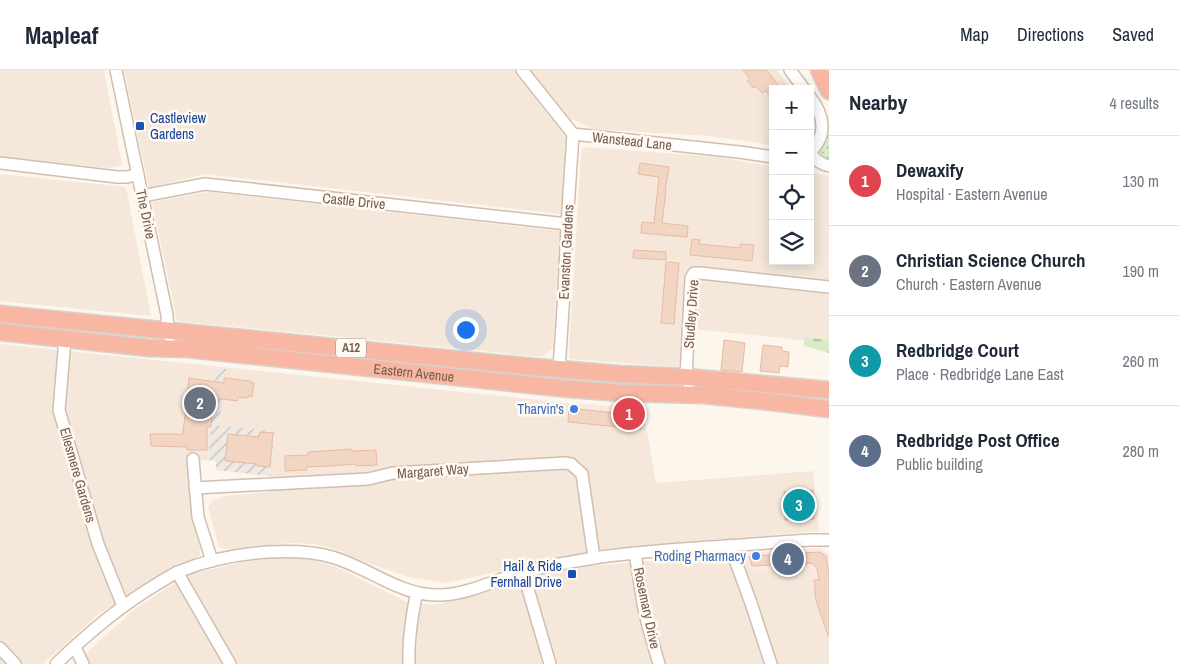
<!DOCTYPE html>
<html lang="en">
<head>
<meta charset="utf-8">
<style>
  body { margin:0; font-family:"Archivo Narrow",sans-serif; background:#f6f6f7; color:#1f2937 }
  .controls { position:absolute; right:15px; top:15px; display:grid; overflow:hidden; border-radius:0px; box-shadow:0 2px 12px #0003 }
  .controls button { width:45px; height:45px; display:grid; place-items:center; padding:0; border:0; border-bottom:1px solid #e0e1e3; background:#fff; color:#1f2937; font:25px sans-serif }
  .you { position:absolute; left:465px; top:259px; width:18px; height:18px; margin:-12px; border:4px solid #fff; border-radius:50%; background:#1a73e8; box-shadow:0 0 0 8px #1a73e833 }
  .badge { display:grid; place-items:center; width:32px; height:32px; border-radius:50%; background:#db2777; color:#fff; font-size:16px; font-weight:700 }
  .pin { position:absolute; translate:-50% -50%; border:2px solid #fff; box-shadow:0 1px 5px #0006 }
  .list { margin:0; padding:0; list-style:none }
  h2 { display:flex; justify-content:space-between; align-items:center; height:65px; margin:0; padding:0 20px; font-size:21px }
  h2 small { font-size:16px; font-weight:400; color:#747a83 }
  .list li { display:grid; grid-template-columns:32px 1fr auto; gap:15px; align-items:center; box-sizing:border-box; height:90px; padding:0 20px; border-top:1px solid #e0e1e3 }
  .list b { display:block; font-size:19px; white-space:nowrap }
  .list p { margin:0; font-size:16px; white-space:nowrap; color:#747a83 }
  .list em { font-size:16px; font-style:normal; color:#747a83 }
  .icon { flex:none; width:28px; height:28px; fill:none; stroke:currentColor; stroke-width:2; stroke-linecap:round; stroke-linejoin:round }
  .map { position:relative; flex:none; width:829px; height:594px; overflow:hidden }
  header { display:flex; align-items:center; gap:30px; box-sizing:border-box; height:70px; padding:0 25px; background:#fff; border-bottom:1px solid #e0e1e3 }
  header strong { font-size:24px }
  nav { display:flex; gap:28px; margin-inline-start:auto; font-size:18px }
  main { display:flex }
  aside { flex:1; background:#fff }
  .map>svg:first-child { display:block }
  .residential { fill:#f5e8da }
  .commercial { fill:#fde8e0 }
  .industrial { fill:url(#industrial-furrows) }
  .grass { fill:url(#grass-dots) }
  .forest { fill:url(#forest-firs) }
  .building { fill:#f3d5c3; stroke:#e6bba3 }
  .lines { fill:none; stroke-linecap:round; stroke-linejoin:round }
  .minor-casing { stroke:#d1beb0; stroke-width:14 }
  .highway-casing { stroke:#dad1cd; stroke-width:19 }
  .minor { stroke:#fff; stroke-width:11 }
  .highway { stroke:#f7b7a3; stroke-width:16 }
  .transit-dot { fill:#1a4fb4; stroke:#fffaf3; stroke-width:2 }
  .shop-dot { fill:#3f7fe0; stroke:#fffaf3; stroke-width:2 }
  .labels { text-anchor:middle; stroke-width:5; stroke-linejoin:round; paint-order:stroke }
  .shield { fill:#fffaf3; stroke:#a28b7f; stroke-width:1 }
  .shield-label { font-size:12px; font-weight:bold; fill:#7a5c4d }
  .transit-label { font-size:14px; fill:#164399; stroke:#fffaf3; text-anchor:start }
  .street-label { font-size:14px; fill:#7a5c4d; stroke:#fffaf3 }
  .shop-label { font-size:14px; fill:#366cbe; stroke:#fffaf3; text-anchor:end }
</style>
</head>
<body>
<header>
<strong>Mapleaf</strong>
<nav><a>Map</a><a>Directions</a><a>Saved</a></nav>
</header>
<main>
<div class="map">
<svg width="829" height="594" viewBox="0 0 829 594">
  <defs>
    <pattern id="industrial-furrows" width="10" height="10" patternUnits="userSpaceOnUse" patternTransform="scale(1.25)"><rect width="10" height="10" fill="#efe9e4"/><path d="M-1 1l2-2M0 10L10 0M9 11l2-2" fill="none" stroke="#c7c0bb"/></pattern>
    <pattern id="grass-dots" width="8" height="8" patternUnits="userSpaceOnUse" patternTransform="scale(1.25)"><rect width="8" height="8" fill="#d8ecc9"/><path d="M2 2h.1M6 6h.1" fill="none" stroke="#b4c2a5" stroke-width="1.8" stroke-linecap="round"/></pattern>
    <pattern id="forest-firs" width="22" height="20" patternUnits="userSpaceOnUse" patternTransform="scale(1.25)"><rect width="22" height="20" fill="#d8ecc9"/><path d="M5 1l3.5 6h-7zM16 11l3.5 6h-7z" fill="#b4c2a5"/></pattern>
  </defs>
  <rect width="100%" height="100%" fill="#fdf6ec"/>
  <!-- residential -->
  <g class="residential">
    <polygon points="0,0 104,0 122,95 107,98 0,87"/>
    <polygon points="124,0 777,0 791,19 773,19 773,75 709,66 593,59 572,49 565,74 561,144 204,104 149,118"/>
    <polygon points="584,77 718,87 773,97 773,191 810,191 810,103 829,105 829,273 684,258 679,297 570,289 569,282 581,82"/>
    <polygon points="0,104 126,117 151,246 0,231"/>
    <polygon points="208,122 560,161 553,278 542,287 177,251 152,132"/>
    <polygon points="0,274 569,333 643,339 656,413 813,401 819,461 603,479 445,513 408,507 357,489 334,479 313,474 290,473 226,479 219,478 208,437 212,431 225,426 270,422 270,406 275,362 219,357 225,300 216,298 208,390 188,392 191,441 201,476 200,485 193,489 175,495 160,504 95,547 43,594 0,594"/>
    <polygon points="820,478 829,485 829,594 74,594 135,539 173,514 194,503 248,491 288,487 313,490 334,496 405,531 434,535 480,524 517,511 589,496"/>
  </g>
  <!-- commercial -->
  <g class="commercial">
    <polygon points="569,333 643,339 641,359 568,352"/>
    <polygon points="820,478 829,485 829,570 821,549 810,500 752,503 745,483"/>
  </g>
  <!-- industrial -->
  <polygon class="industrial" points="216,298 226,299 219,356 275,361 270,406 216,400 216,391 208,390"/>
  <!-- grass -->
  <g class="grass">
    <polygon points="829,61 829,90 826,91 820,87 819,83"/>
    <polygon points="0,251 127,263 127,270 0,258"/>
    <polygon points="175,268 529,302 528,311 178,272 175,270"/>
    <polygon points="552,304 677,313 680,317 681,319 551,312"/>
  </g>
  <!-- forest -->
  <polygon class="forest" points="806,268 829,270 829,283 804,276 804,271"/>
  <!-- building -->
  <g class="building">
    <polygon points="743,0 767,0 781,19 773,19 773,30 766,21 762,23 756,16 753,18 747,11 750,9"/>
    <polygon points="640,93 669,97 665,121 666,121 662,153 688,156 687,167 641,163 642,152 654,153 659,107 638,104"/>
    <polygon points="692,169 700,170 699,174 740,178 740,174 754,175 752,191 690,185"/>
    <polygon points="634,180 666,182 666,190 633,188"/>
    <polygon points="666,192 679,193 674,254 661,253"/>
    <polygon points="724,270 745,273 742,302 721,300"/>
    <polygon points="763,275 782,277 782,281 789,282 788,297 780,296 779,303 760,301"/>
    <polygon points="189,308 224,313 224,308 250,311 250,312 254,313 252,327 248,326 248,328 238,327 238,331 213,328 211,357 207,357 207,380 187,380 187,377 151,376 150,364 183,364"/>
    <polygon points="569,338 642,346 641,359 568,352"/>
    <polygon points="260,362 273,363 270,397 257,396 257,394 225,391 228,364 259,367"/>
    <polygon points="352,379 353,381 376,380 377,395 356,396 356,394 330,396 306,397 307,400 285,401 285,386 308,385 308,382"/>
    <polygon points="813,420 814,449 785,450 784,422"/>
    <polygon points="820,482 826,486 829,505 829,566 828,566 816,530 814,510 819,510 817,498 811,493 752,496 749,486"/>
  </g>
  <g class="lines">
    <defs>
      <g id="minor">
        <polyline points="116,0 167,245 168,260 170,267"/>
        <polyline points="522,0 573,64 739,82 773,87"/>
        <polyline points="790,0 804,19"/>
        <path d="M 810,27 C 824,45 828,65 810,82"/>
        <path d="M 810,82 C 815,90 820,94 829,96"/>
        <polyline points="0,93 117,107 127,107 138,104"/>
        <polyline points="142,126 205,114 567,154"/>
        <polyline points="65,269 59,340 98,474 123,536"/>
        <polyline points="559,299 564,223 567,154 573,64"/>
        <polyline points="689,314 686,307 691,208 694,203 700,203 829,217"/>
        <polyline points="193,389 198,447 212,491"/>
        <polyline points="195,418 368,409 393,403 565,393 571,394 582,404 594,488"/>
        <polyline points="730,476 751,533 771,594"/>
        <polyline points="635,483 643,534 648,556 659,594"/>
        <polyline points="177,502 230,594"/>
        <polyline points="523,502 550,594"/>
        <polyline points="75,577 83,594"/>
        <polyline points="0,578 15,594"/>
        <path d="M 56,594 C 87,564 120,536 157,514 C 164,510 171,505 178,502 C 206,490 238,484 268,482 C 290,481 312,481 332,487 C 370,498 401,527 442,525 C 469,524 497,509 523,502 C 546,496 570,492 594,488 C 633,482 672,480 710,477 C 744,475 777,472 811,470 L 829,470"/>
        <path d="M 409,594 C 408,574 412,542 417,523"/>
      </g>
      <g id="highway">
        <polyline points="819,0 829,21"/>
        <polyline points="0,244 535,297 619,304 686,307 829,320"/>
        <path id="s1" d="M 0,262 L 149,278 L 188,279 L 569,319 L 623,323 L 703,325 L 763,331 L 829,339"/>
      </g>
    </defs>
    <!-- minor casing -->
    <use href="#minor" class="minor-casing"/>
    <!-- highway casing -->
    <use href="#highway" class="highway-casing"/>
    <!-- minor -->
    <use href="#minor" class="minor"/>
    <!-- highway -->
    <use href="#highway" class="highway"/>
  </g>
  <!-- markers -->
  <g class="transit-dot">
    <rect x="135" y="51" width="10" height="10" rx="2.5"/>
    <rect x="567" y="499" width="10" height="10" rx="2.5"/>
  </g>
  <g class="shop-dot">
    <circle cx="574" cy="339" r="5"/>
    <circle cx="756" cy="486" r="5"/>
  </g>
  <g class="labels">
    <!-- shield labels -->
    <rect class="shield" x="336" y="268.5" width="30" height="19" rx="4"/>
    <g class="shield-label">
      <text x="351" y="282">A12</text>
    </g>
    <!-- transit labels -->
    <g class="transit-label">
      <text x="150" y="53">Castleview<tspan x="150" dy="16">Gardens</tspan></text>
      <text x="562" y="501" text-anchor="end">Hail &amp; Ride<tspan x="562" dy="16">Fernhall Drive</tspan></text>
    </g>
    <!-- street labels -->
    <g class="street-label">
      <text transform="translate(632 71) rotate(6)" y="5">Wanstead Lane</text>
      <text transform="translate(354 131) rotate(6)" y="5">Castle Drive</text>
      <text transform="translate(146 144) rotate(78)" y="5">The Drive</text>
      <text transform="translate(566 182) rotate(-87)" y="5">Evanston Gardens</text>
      <text transform="translate(691 244) rotate(-86)" y="5">Studley Drive</text>
      <text dy="5" stroke="none"><textPath href="#s1" startOffset="416">Eastern Avenue</textPath></text>
      <text transform="translate(433 401) rotate(-4)" y="5">Margaret Way</text>
      <text transform="translate(78 405) rotate(74)" y="5">Ellesmere Gardens</text>
      <text transform="translate(647 538) rotate(78)" y="5">Rosemary Drive</text>
    </g>
    <!-- shop labels -->
    <g class="shop-label">
      <text x="564" y="344">Tharvin's</text>
      <text x="746" y="491">Roding Pharmacy</text>
    </g>
  </g>
</svg>
<div class="controls">
<button>+</button>
<button>−</button>
<button><svg class="icon" aria-label="locate" viewBox="0 0 24 24"><circle cx="12" cy="12" r="6"/><path d="M12 2v4M12 18v4M2 12h4M18 12h4"/></svg></button>
<button><svg class="icon" aria-label="layers" viewBox="0 0 24 24"><path d="M12 4l9 5-9 5-9-5zM3 14l9 5 9-5"/></svg></button>
</div>
<div class="you"></div>
<div class="pin badge" style="left:629px;top:344px;background:#e0444e">1</div>
<div class="pin badge" style="left:200px;top:333px;background:#6b7280">2</div>
<div class="pin badge" style="left:799px;top:435px;background:#0f9aa8">3</div>
<div class="pin badge" style="left:788px;top:489px;background:#5c6f8a">4</div>
</div>
<aside>
<h2>Nearby<small>4 results</small></h2>
<ul class="list">
<li><span class="badge" style="background:#e0444e">1</span><div><b>Dewaxify</b><p>Hospital · Eastern Avenue</p></div><em>130 m</em></li>
<li><span class="badge" style="background:#6b7280">2</span><div><b>Christian Science Church</b><p>Church · Eastern Avenue</p></div><em>190 m</em></li>
<li><span class="badge" style="background:#0f9aa8">3</span><div><b>Redbridge Court</b><p>Place · Redbridge Lane East</p></div><em>260 m</em></li>
<li><span class="badge" style="background:#5c6f8a">4</span><div><b>Redbridge Post Office</b><p>Public building</p></div><em>280 m</em></li>
</ul>
</aside>
</main>
</body>
</html>
